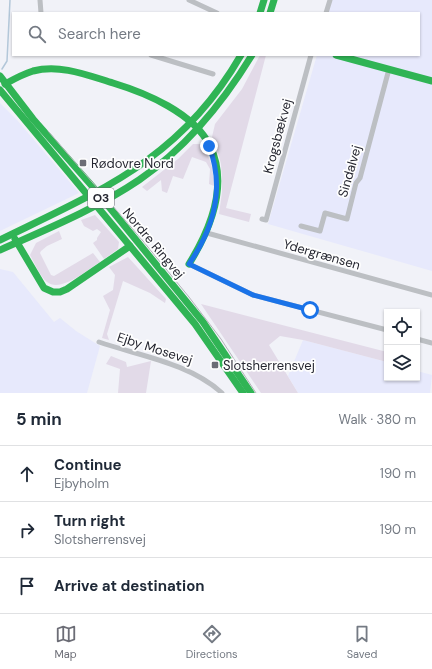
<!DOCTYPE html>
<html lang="en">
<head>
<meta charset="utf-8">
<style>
  body { margin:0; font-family:"DM Sans",sans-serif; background:#f2f2f3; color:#1f2937 }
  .controls { position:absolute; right:12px; bottom:12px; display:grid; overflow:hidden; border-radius:0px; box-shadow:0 1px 3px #0004 }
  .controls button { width:36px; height:36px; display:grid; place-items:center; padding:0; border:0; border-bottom:1px solid #e0e1e3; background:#fff; color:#1f2937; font:20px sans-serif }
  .stop { position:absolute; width:12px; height:12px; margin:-9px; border:3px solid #1a73e8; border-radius:50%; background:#fff }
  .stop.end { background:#1a73e8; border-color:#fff; box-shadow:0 1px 4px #0008 }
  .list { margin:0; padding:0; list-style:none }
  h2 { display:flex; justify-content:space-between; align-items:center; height:52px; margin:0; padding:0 16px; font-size:17px }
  h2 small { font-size:13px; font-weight:400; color:#747a83 }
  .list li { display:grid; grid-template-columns:26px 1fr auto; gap:12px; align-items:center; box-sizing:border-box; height:56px; padding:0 16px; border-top:1px solid #e0e1e3 }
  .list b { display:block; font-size:15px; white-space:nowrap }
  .list p { margin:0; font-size:13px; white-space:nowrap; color:#747a83 }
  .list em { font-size:13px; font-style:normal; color:#747a83 }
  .icon { flex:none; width:22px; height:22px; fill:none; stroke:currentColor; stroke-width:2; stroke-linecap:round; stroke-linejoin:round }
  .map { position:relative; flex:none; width:432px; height:393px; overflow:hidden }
  .search { position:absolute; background:#fff; box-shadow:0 1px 3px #0004; left:12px; right:12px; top:12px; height:44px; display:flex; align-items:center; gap:10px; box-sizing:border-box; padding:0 14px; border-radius:0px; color:#747a83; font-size:15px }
  .sheet { height:220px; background:#fff }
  nav { display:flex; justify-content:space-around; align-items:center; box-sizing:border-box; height:56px; border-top:1px solid #e0e1e3; background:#fff; font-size:11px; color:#747a83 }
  nav a { display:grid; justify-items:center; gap:2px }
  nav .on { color:#6c6d76 }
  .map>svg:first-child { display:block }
  .built { fill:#e7e9fc }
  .green { fill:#e2dae8 }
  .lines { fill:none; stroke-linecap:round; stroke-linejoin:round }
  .stream { stroke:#b3c7d9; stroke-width:1.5 }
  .street { stroke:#bcbfc3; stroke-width:5 }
  .fast { stroke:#30b455; stroke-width:7 }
  .tram { stroke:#b3b4b8; stroke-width:1 }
  .route { stroke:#1a73e8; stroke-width:5 }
  .poi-dot { fill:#6c6d76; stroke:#fefefe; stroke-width:1.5 }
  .labels { text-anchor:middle; stroke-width:3.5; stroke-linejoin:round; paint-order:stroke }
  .shield { fill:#fefefe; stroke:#66676e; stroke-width:1 }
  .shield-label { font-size:12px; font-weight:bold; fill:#252630 }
  .street-label { font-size:13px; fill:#252630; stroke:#fefefe }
  .poi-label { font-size:13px; fill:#252630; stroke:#fefefe; text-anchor:start }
</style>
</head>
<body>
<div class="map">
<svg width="432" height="393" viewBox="0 0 432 393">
  <rect width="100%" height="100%" fill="#f1f2f8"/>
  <!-- built -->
  <g class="built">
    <polygon points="331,0 432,0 432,271 268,224 317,55 419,55 419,13 328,13"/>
    <polygon points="0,103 17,120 79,193 0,231"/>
    <polygon points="0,269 13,272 54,322 60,318 76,331 100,346 87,393 0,393"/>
    <polygon points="303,340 387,362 387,378 417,378 417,371 432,375 430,393 298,393 288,376"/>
  </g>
  <!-- green -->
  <g class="green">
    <polygon points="260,55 266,55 226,208 251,214 249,222 219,214 222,192 222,179 221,164 216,146 212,137 215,124 242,89"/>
    <path d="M 193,144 L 200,144 C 212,160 213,167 214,186 L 209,184 L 210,169 L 206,162 L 192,157 L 183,179 L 173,176 L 167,193 L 162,191 L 161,180 L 147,191 L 142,187 L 178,159 Z"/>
    <polygon points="95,215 119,242 118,249 104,259 93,243 97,240 97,238 101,232 97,229 93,231 84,226 81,220"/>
    <path d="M 59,231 L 62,239 L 47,246 L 41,251 L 40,253 L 51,275 L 54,276 L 93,253 L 100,262 C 87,270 61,293 47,282 C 41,278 34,262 30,255 L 36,243 Z"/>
    <polygon points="128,257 166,299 165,303 150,293 123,281 107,334 109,340 102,338 110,310 103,296 113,290 115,275 109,267"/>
    <polygon points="201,304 387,352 387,362 303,340 280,336 269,345 298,393 261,393"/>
    <polygon points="111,356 126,362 127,367 151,361 146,393 118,393 120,369 106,364"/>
  </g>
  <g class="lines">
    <!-- stream -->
    <polyline class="stream" points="2,69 7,61 10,0"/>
    <!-- street -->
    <g class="street">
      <polyline points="40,0 41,13"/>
      <polyline points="189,0 217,13"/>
      <polyline points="326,13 330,0"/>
      <polyline points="151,55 213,74"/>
      <polyline points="262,219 266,220 311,55"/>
      <polyline points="301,226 320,231 325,213 347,219 356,183 360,178 389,69"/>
      <polyline points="207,233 432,295"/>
      <polyline points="189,264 253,295 387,330"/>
      <polyline points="417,339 432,343"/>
      <path d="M 99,342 C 140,356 189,363 222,393"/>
    </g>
    <!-- fast -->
    <g class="fast">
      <polyline points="260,13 264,0"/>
      <polyline points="270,13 274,0"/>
      <polyline points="336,55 432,81"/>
      <polyline points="0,76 33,119 92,186 203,322 251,393"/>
      <path d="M 5,84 C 14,79 23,74 33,71 C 60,64 87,75 113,83 C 146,93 194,113 210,146 C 229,185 210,230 189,264"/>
      <polyline points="0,90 195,324 243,393"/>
      <polyline points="15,239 44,288 53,292 60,292 67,289 130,246"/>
      <path d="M 0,240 C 102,190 181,159 241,55"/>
      <path d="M 0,250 C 47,229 96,209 139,180 C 186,148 222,104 252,55"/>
    </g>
    <!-- tram -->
    <polyline class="tram" points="48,131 143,241 189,297 221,339 256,393"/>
  </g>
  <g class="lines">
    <!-- route -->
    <path class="route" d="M 209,146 C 225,188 214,228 189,264 L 253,295 L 310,310"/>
  </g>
  <!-- markers -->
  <g class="poi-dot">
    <rect x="79" y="159" width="8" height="8" rx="2"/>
    <rect x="211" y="361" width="8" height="8" rx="2"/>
  </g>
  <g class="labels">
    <!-- shield labels -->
    <rect class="shield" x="88" y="188" width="26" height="20" rx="3"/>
    <g class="shield-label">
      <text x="101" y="202">O3</text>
    </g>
    <!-- street labels -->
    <g class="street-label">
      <text transform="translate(277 136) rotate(-75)" y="5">Krogsbækvej</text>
      <text transform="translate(349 171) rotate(-74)" y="5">Sindalvej</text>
      <text transform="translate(154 243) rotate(50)" y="5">Nordre Ringvej</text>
      <text transform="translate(322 254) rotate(16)" y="5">Ydergrænsen</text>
      <text transform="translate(155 348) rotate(18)" y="5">Ejby Mosevej</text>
    </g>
    <!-- poi labels -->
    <g class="poi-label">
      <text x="91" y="168">Rødovre Nord</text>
      <text x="223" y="370">Slotsherrensvej</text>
    </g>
  </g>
</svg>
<div class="controls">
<button><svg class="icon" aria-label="locate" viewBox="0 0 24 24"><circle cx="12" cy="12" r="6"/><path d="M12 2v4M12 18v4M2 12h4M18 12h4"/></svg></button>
<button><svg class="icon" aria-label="layers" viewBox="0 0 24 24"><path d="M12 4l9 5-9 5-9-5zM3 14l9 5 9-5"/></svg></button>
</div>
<div class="stop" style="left:310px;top:310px"></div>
<div class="stop end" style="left:209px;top:146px"></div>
<div class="search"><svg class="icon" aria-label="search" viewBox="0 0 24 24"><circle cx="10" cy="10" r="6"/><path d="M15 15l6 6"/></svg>Search here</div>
</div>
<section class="sheet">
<h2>5 min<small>Walk · 380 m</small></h2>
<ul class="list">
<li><svg class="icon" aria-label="ahead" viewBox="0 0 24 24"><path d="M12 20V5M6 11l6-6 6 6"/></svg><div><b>Continue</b><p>Ejbyholm</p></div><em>190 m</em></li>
<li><svg class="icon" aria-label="right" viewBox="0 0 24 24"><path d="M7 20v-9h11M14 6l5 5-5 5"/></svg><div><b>Turn right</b><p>Slotsherrensvej</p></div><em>190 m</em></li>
<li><svg class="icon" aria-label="arrive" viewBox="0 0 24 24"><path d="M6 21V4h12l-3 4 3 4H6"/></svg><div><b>Arrive at destination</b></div></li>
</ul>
</section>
<nav>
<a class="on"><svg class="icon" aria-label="map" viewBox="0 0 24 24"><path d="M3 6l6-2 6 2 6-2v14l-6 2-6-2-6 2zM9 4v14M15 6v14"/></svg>Map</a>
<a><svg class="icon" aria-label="directions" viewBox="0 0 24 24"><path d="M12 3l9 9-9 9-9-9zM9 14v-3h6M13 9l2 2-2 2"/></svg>Directions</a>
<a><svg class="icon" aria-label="saved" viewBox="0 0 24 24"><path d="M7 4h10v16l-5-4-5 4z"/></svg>Saved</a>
</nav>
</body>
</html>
